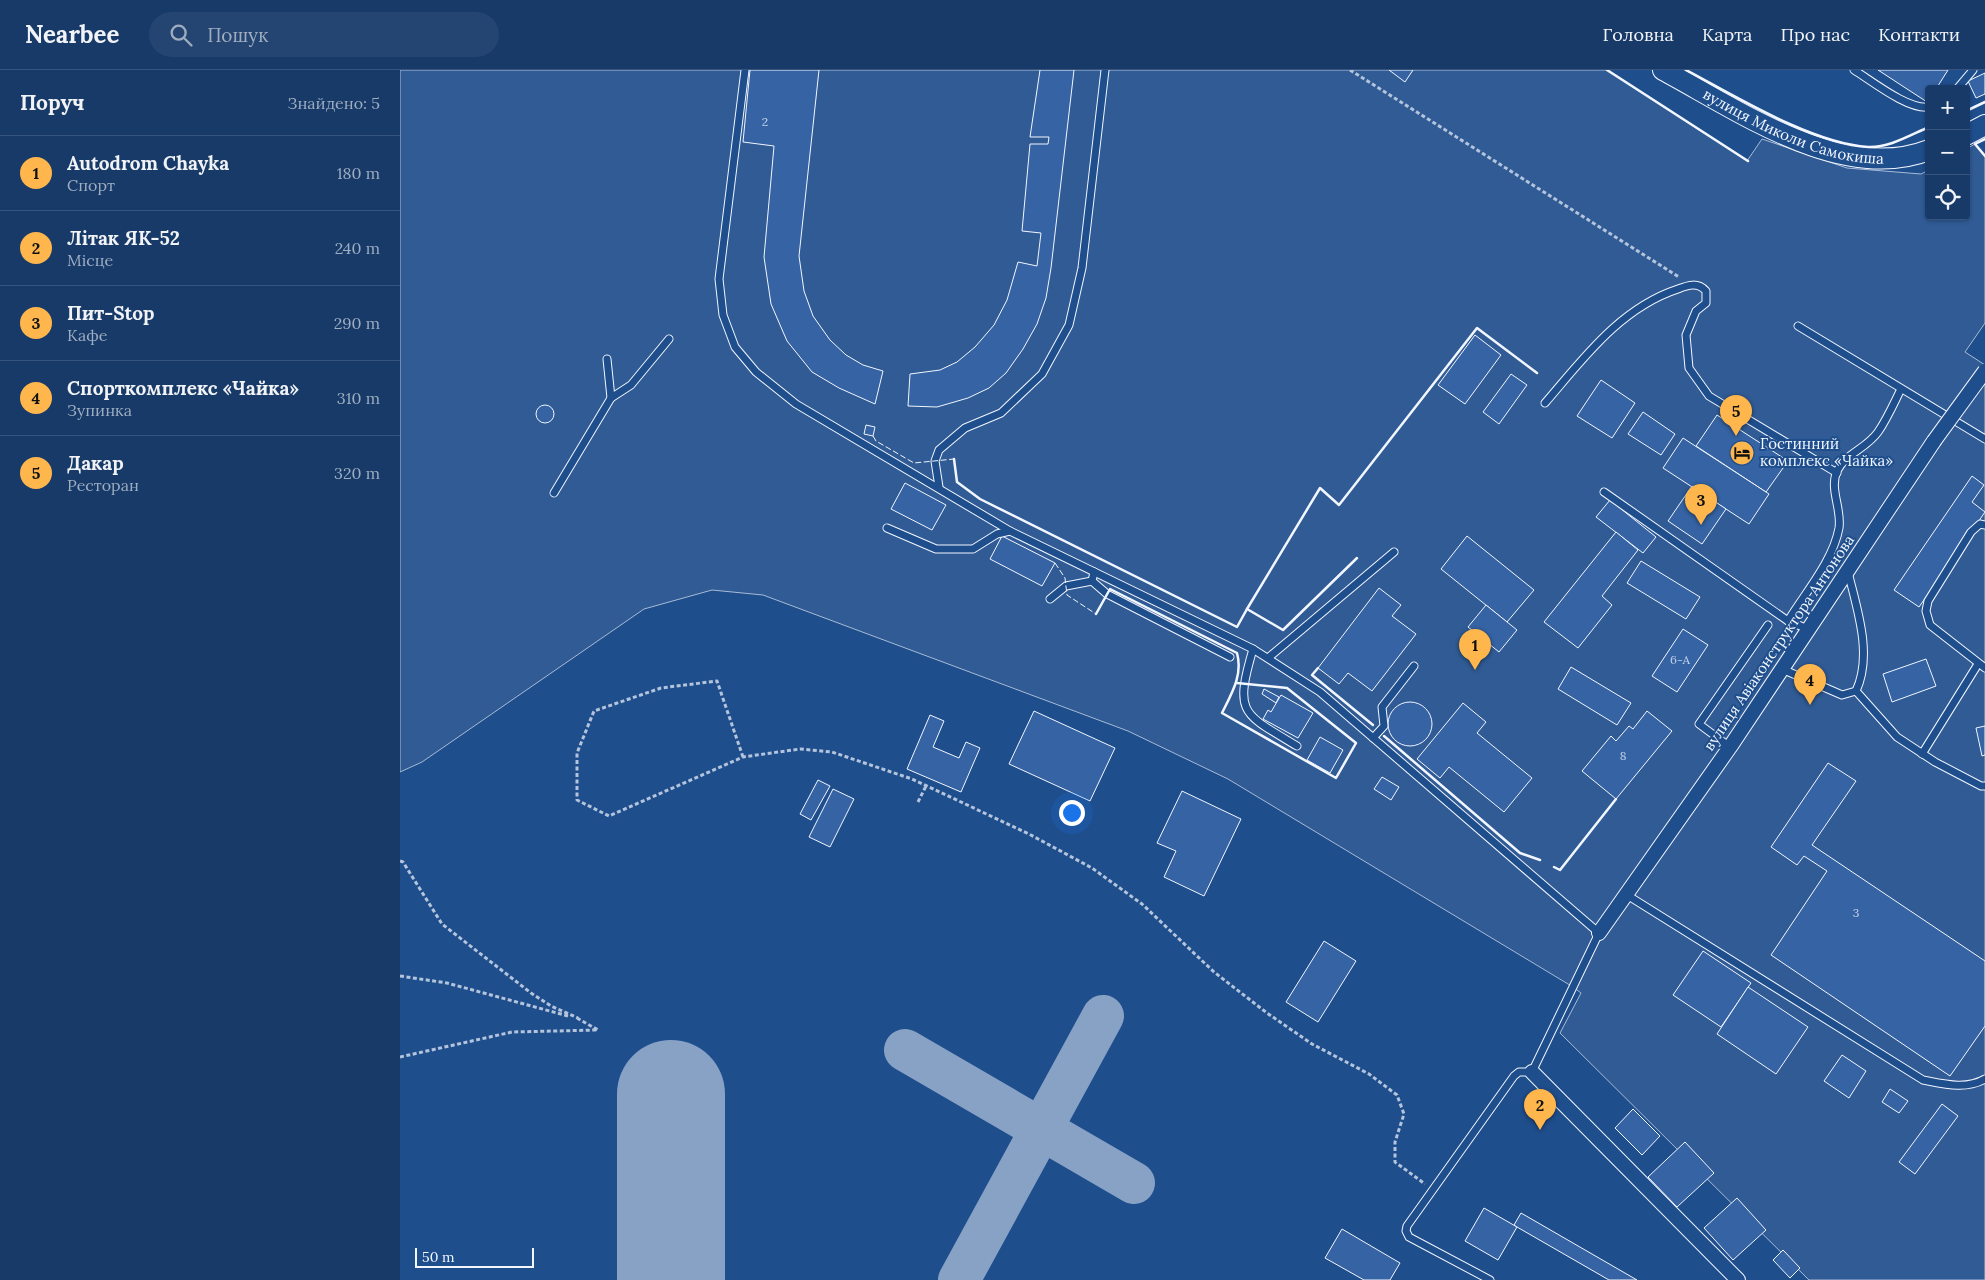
<!DOCTYPE html>
<html lang="uk">
<head>
<meta charset="utf-8">
<style>
  body { margin:0; font-family:Lora,serif; background:#244571; color:#f1f3f6 }
  .controls { position:absolute; right:15px; top:15px; display:grid; overflow:hidden; border-radius:5px; box-shadow:0 1px 4px #0004 }
  .controls button { width:45px; height:45px; display:grid; place-items:center; padding:0; border:0; border-bottom:1px solid #36547d; background:#173a69; color:#f1f3f6; font:25px sans-serif }
  .scale { position:absolute; left:15px; bottom:12px; width:119px; box-sizing:border-box; padding-left:5px; border:2px solid #f2f6ff; border-top:0; font-size:14px; line-height:18px; white-space:nowrap; color:#f2f6ff; -webkit-text-stroke:4px #1f4e8c; paint-order:stroke }
  .you { position:absolute; left:671px; top:742px; width:18px; height:18px; margin:-12px; border:4px solid #fff; border-radius:50%; background:#1a73e8; box-shadow:0 0 0 8px #1a73e833 }
  .badge { display:grid; place-items:center; width:32px; height:32px; border-radius:50%; background:#ffb74d; color:#111; font-size:16px; font-weight:700 }
  .pin { position:absolute; translate:-50% -41px; filter:drop-shadow(0 1px 2px #0008) }
  .pin::after { content:''; position:absolute; top:26px; width:18px; height:15px; background:inherit; clip-path:polygon(0 0,100% 0,50% 100%) }
  .list { margin:0; padding:0; list-style:none }
  h2 { display:flex; justify-content:space-between; align-items:center; height:65px; margin:0; padding:0 20px; font-size:21px }
  h2 small { font-size:16px; font-weight:400; color:#9eadc0 }
  .list li { display:grid; grid-template-columns:32px 1fr auto; gap:15px; align-items:center; box-sizing:border-box; height:75px; padding:0 20px; border-top:1px solid #36547d }
  .list b { display:block; font-size:19px; white-space:nowrap }
  .list p { margin:0; font-size:16px; white-space:nowrap; color:#9eadc0 }
  .list em { font-size:16px; font-style:normal; color:#9eadc0 }
  .icon { flex:none; width:28px; height:28px; fill:none; stroke:currentColor; stroke-width:2; stroke-linecap:round; stroke-linejoin:round }
  .map { position:relative; flex:none; width:1585px; height:1210px; overflow:hidden }
  header { display:flex; align-items:center; gap:30px; box-sizing:border-box; height:70px; padding:0 25px; background:#173a69; border-bottom:1px solid #36547d }
  header strong { font-size:24px }
  nav { display:flex; gap:28px; margin-inline-start:auto; font-size:18px }
  .search { width:350px; height:45px; background:#244571; display:flex; align-items:center; gap:12px; box-sizing:border-box; padding:0 18px; border-radius:28px; color:#9eadc0; font-size:19px }
  main { display:flex }
  aside { flex:1; background:#173a69 }
  .map>svg:first-child { display:block }
  .built { fill:#305b95; stroke:#a8bbd7 }
  .lines { fill:none; stroke-linecap:round; stroke-linejoin:round }
  .taxiway { stroke:#88a2c6; stroke-width:42 }
  .runway { stroke:#88a2c6; stroke-width:108 }
  .building { fill:#3563a3; stroke:#f2f6ff }
  .lane-casing { stroke:#f2f6ff; stroke-width:9 }
  .street-casing { stroke:#f2f6ff; stroke-width:16 }
  .secondary-casing { stroke:#f2f6ff; stroke-width:22 }
  .path { stroke:#b3c4dc; stroke-width:3; stroke-dasharray:4 2.5; stroke-linecap:butt }
  .lane { stroke:#1f4e8c; stroke-width:7 }
  .street { stroke:#1f4e8c; stroke-width:14 }
  .secondary { stroke:#1f4e8c; stroke-width:20 }
  .street-bridge-casing { stroke:#f2f6ff; stroke-width:16; stroke-linecap:butt }
  .street-bridge { stroke:#1f4e8c; stroke-width:14 }
  .fence { stroke:#f2f6ff; stroke-width:1; stroke-dasharray:6 2.5; stroke-linecap:butt }
  .wall { stroke:#f2f6ff; stroke-width:2.5 }
  .labels { text-anchor:middle; stroke-width:4; stroke-linejoin:round; paint-order:stroke }
  .number-label { font-size:12px; fill:#c3d1e8 }
  .street-label { font-size:15px; fill:#f2f6ff; stroke:#1f4e8c }
  .poi-label { font-size:15px; fill:#f2f6ff; stroke:#1f4e8c; text-anchor:start }
</style>
</head>
<body>
<header>
<strong>Nearbee</strong>
<div class="search"><svg class="icon" aria-label="search" viewBox="0 0 24 24"><circle cx="10" cy="10" r="6"/><path d="M15 15l6 6"/></svg>Пошук</div>
<nav><a>Головна</a><a>Карта</a><a>Про нас</a><a>Контакти</a></nav>
</header>
<main>
<aside>
<h2>Поруч<small>Знайдено: 5</small></h2>
<ul class="list">
<li><span class="badge">1</span><div><b>Autodrom Chayka</b><p>Спорт</p></div><em>180 m</em></li>
<li><span class="badge">2</span><div><b>Літак ЯК-52</b><p>Місце</p></div><em>240 m</em></li>
<li><span class="badge">3</span><div><b>Пит-Stop</b><p>Кафе</p></div><em>290 m</em></li>
<li><span class="badge">4</span><div><b>Спорткомплекс «Чайка»</b><p>Зупинка</p></div><em>310 m</em></li>
<li><span class="badge">5</span><div><b>Дакар</b><p>Ресторан</p></div><em>320 m</em></li>
</ul>
</aside>
<div class="map">
<svg width="1585" height="1210" viewBox="0 0 1585 1210">
  <rect width="100%" height="100%" fill="#1f4e8c"/>
  <!-- built -->
  <polygon class="built" points="0,0 1207,0 1347,91 1362,69 1447,98 1521,104 1529,100 1529,146 1566,146 1566,79 1575,74 1585,86 1585,253 1565,282 1585,295 1585,1210 1409,1210 1160,963 1181,923 1173,917 828,709 728,661 363,525 312,520 244,539 22,692 0,702"/>
  <g class="lines">
    <!-- taxiway -->
    <g class="taxiway">
      <polyline points="505,980 734,1113"/>
      <polyline points="559,1210 703,946"/>
    </g>
    <!-- runway -->
    <polyline class="runway" points="271,1024 271,1210"/>
  </g>
  <!-- building -->
  <g class="building">
    <polygon points="350,0 419,0 399,186 404,221 413,246 430,270 446,285 463,295 483,301 475,334 439,318 412,302 387,271 371,234 364,187 374,76 343,72"/>
    <polygon points="640,0 674,0 651,198 646,228 637,254 623,279 606,303 589,318 568,328 537,337 508,336 510,304 540,300 557,292 575,277 594,255 607,230 618,192 637,196 641,163 622,161 630,74 648,74 649,67 630,67"/>
    <polygon points="989,0 1013,0 1005,12"/>
    <polygon points="1478,0 1548,0 1536,19 1529,19 1527,32"/>
    <polygon points="1585,3 1585,24 1576,28 1568,11"/>
    <polygon points="1075,265 1101,285 1065,334 1038,315"/>
    <polygon points="1111,304 1127,315 1099,354 1083,342"/>
    <polygon points="1201,310 1235,333 1212,368 1177,346"/>
    <circle cx="145" cy="344" r="9"/>
    <polygon points="1243,342 1275,364 1261,385 1228,364"/>
    <polygon points="1317,345 1388,391 1366,422 1296,376"/>
    <polygon points="466,355 475,357 473,366 464,364"/>
    <polygon points="1283,368 1369,424 1349,454 1263,398"/>
    <polygon points="1572,406 1584,415 1572,432 1585,442 1519,537 1494,520"/>
    <polygon points="505,413 546,435 532,460 491,439"/>
    <polygon points="1292,416 1326,439 1302,474 1268,451"/>
    <polygon points="1210,430 1256,467 1243,483 1196,447"/>
    <polygon points="1216,462 1238,480 1202,526 1212,535 1178,578 1144,552"/>
    <polygon points="602,466 655,493 642,516 590,489"/>
    <polygon points="1067,466 1134,520 1107,552 1041,499"/>
    <polygon points="1241,491 1300,527 1286,549 1227,513"/>
    <polygon points="979,518 1001,535 992,546 1016,564 972,621 948,603 939,614 918,598"/>
    <polygon points="1086,535 1117,560 1099,582 1068,557"/>
    <polygon points="1283,559 1308,575 1277,622 1252,606"/>
    <polygon points="1526,589 1536,616 1492,632 1483,604"/>
    <polygon points="1171,597 1231,633 1217,655 1158,619"/>
    <polygon points="864,619 879,627 876,633 862,624"/>
    <polygon points="881,625 913,643 898,668 863,649 868,640 871,642"/>
    <circle cx="1010" cy="654" r="22"/>
    <polygon points="1063,633 1086,652 1077,663 1132,708 1104,742 1049,697 1040,708 1017,689"/>
    <polygon points="634,641 715,678 690,731 609,694"/>
    <polygon points="1247,641 1272,661 1216,729 1182,701 1211,666 1216,671 1229,656 1233,659"/>
    <polygon points="530,645 544,651 533,677 559,688 566,672 580,678 561,722 507,699"/>
    <polygon points="1585,656 1585,685 1582,686 1576,658"/>
    <polygon points="920,667 943,680 930,703 907,690"/>
    <polygon points="1428,693 1456,711 1412,775 1585,891 1585,956 1550,1006 1371,885 1427,801 1404,786 1397,795 1371,777"/>
    <polygon points="982,707 999,717 991,730 974,719"/>
    <polygon points="418,710 430,716 411,750 400,744"/>
    <polygon points="433,719 454,729 430,777 409,767"/>
    <polygon points="782,721 841,749 804,826 764,807 776,781 757,773"/>
    <polygon points="924,871 956,891 918,952 886,932"/>
    <polygon points="1303,881 1351,913 1321,957 1273,925"/>
    <polygon points="1348,917 1408,957 1376,1004 1317,964"/>
    <polygon points="1442,985 1466,1001 1449,1028 1424,1011"/>
    <polygon points="1490,1019 1508,1031 1499,1043 1482,1032"/>
    <polygon points="1542,1034 1558,1046 1515,1104 1499,1092"/>
    <polygon points="1233,1039 1260,1066 1242,1085 1215,1058"/>
    <polygon points="1285,1072 1314,1103 1277,1137 1248,1107"/>
    <polygon points="1337,1128 1366,1160 1333,1190 1304,1158"/>
    <polygon points="1084,1138 1117,1157 1098,1190 1065,1171"/>
    <polygon points="1121,1143 1237,1210 1209,1210 1117,1157 1114,1155"/>
    <polygon points="942,1159 1000,1193 990,1210 964,1210 925,1188"/>
    <polygon points="1383,1180 1400,1198 1390,1208 1373,1190"/>
  </g>
  <g class="lines">
    <defs>
      <g id="lane">
        <polyline points="345,0 319,209 323,245 335,277 356,302 396,334 610,461 853,579 920,622 1199,863 1132,1002 1119,1002 1114,1006 1007,1156 1006,1161 1009,1167 1090,1210"/>
        <path d="M 1454,0 C 1472,11 1508,40 1529,37"/>
        <polyline points="1557,19 1573,0"/>
        <polyline points="1398,256 1585,369"/>
        <polyline points="211,328 231,315 269,269"/>
        <path d="M 1145,333 C 1183,289 1220,238 1278,219 C 1288,215 1298,212 1306,221 L 1306,233 L 1296,241 L 1286,265 L 1289,298 L 1309,326 L 1437,403"/>
        <polyline points="539,417 535,391 539,380 565,358 601,343 642,304 669,255 682,198 705,0"/>
        <polyline points="1204,422 1388,551 1408,559"/>
        <polyline points="154,423 211,328 207,289"/>
        <polyline points="1585,455 1580,454 1571,462 1528,531 1526,541 1530,555 1585,598"/>
        <polyline points="487,458 536,479 573,479 597,464 610,461"/>
        <polyline points="694,502 692,511 707,524 830,587"/>
        <polyline points="650,529 666,516 692,511"/>
        <path d="M 1388,551 C 1405,523 1433,491 1439,458 C 1442,439 1429,419 1437,401 C 1446,383 1466,379 1478,362 C 1487,349 1494,333 1501,319"/>
        <path d="M 853,579 C 834,644 842,643 897,676"/>
        <polyline points="868,588 994,482"/>
        <path d="M 1382,599 L 1442,625 L 1456,621 C 1473,585 1457,539 1448,502"/>
        <polyline points="1456,621 1497,667 1535,692 1581,716 1585,716"/>
        <polyline points="973,668 984,656 982,637 1014,596"/>
        <polyline points="1330,677 1299,654 1368,555"/>
        <polyline points="1522,684 1578,594"/>
        <path d="M 1227,825 L 1523,1010 C 1544,1014 1566,1020 1585,1009"/>
      </g>
      <g id="street">
        <polyline points="1199,863 1330,677 1534,371"/>
        <polyline points="1132,1002 1338,1210"/>
      </g>
      <g id="secondary">
        <path id="s1" d="M 1263,0 C 1338,40 1442,114 1529,80"/>
        <polyline points="1566,65 1585,55"/>
      </g>
    </defs>
    <!-- lane casing -->
    <use href="#lane" class="lane-casing"/>
    <!-- street casing -->
    <use href="#street" class="street-casing"/>
    <!-- secondary casing -->
    <use href="#secondary" class="secondary-casing"/>
    <!-- path -->
    <g class="path">
      <polyline points="950,0 1279,207"/>
      <polyline points="343,687 317,611 261,618 194,641 177,683 177,730 209,746 343,687 400,679 432,682 512,709 629,764 692,798 742,834 814,902 867,943 912,974 969,1004 997,1025 1004,1044 995,1072 995,1092 1025,1114"/>
      <polyline points="518,732 526,716"/>
      <polyline points="0,791 3,792 42,854 131,923 151,936 178,948"/>
      <polyline points="0,906 47,913 168,946"/>
      <polyline points="177,948 198,960"/>
      <polyline points="0,987 112,962 197,960"/>
    </g>
    <!-- lane -->
    <use href="#lane" class="lane"/>
    <!-- street -->
    <use href="#street" class="street"/>
    <!-- secondary -->
    <use href="#secondary" class="secondary"/>
    <defs>
      <polyline id="street-bridge" points="1534,371 1585,301"/>
    </defs>
    <!-- street-bridge casing -->
    <use href="#street-bridge" class="street-bridge-casing"/>
    <!-- street-bridge -->
    <use href="#street-bridge" class="street-bridge"/>
    <!-- fence -->
    <g class="fence">
      <polyline points="473,366 476,371 514,393 554,389"/>
      <polyline points="655,493 665,508 667,525 696,544"/>
    </g>
    <!-- wall -->
    <g class="wall">
      <polyline points="1207,0 1348,91"/>
      <path d="M 1286,0 C 1335,26 1413,74 1468,77 C 1489,78 1510,65 1529,57"/>
      <polyline points="1566,41 1585,32"/>
      <polyline points="1585,69 1575,74 1585,86"/>
      <polyline points="554,389 557,412 580,429 837,557 847,539 883,560 957,488"/>
      <polyline points="847,539 920,418 939,435 1077,258 1137,303"/>
      <path d="M 696,544 L 710,519 L 837,583 C 843,605 832,623 822,643 L 936,708 L 956,673 L 887,618 L 837,613"/>
      <polyline points="918,598 912,605 973,655"/>
      <polyline points="984,666 1120,783 1140,790"/>
      <polyline points="1154,797 1160,800 1216,729"/>
    </g>
  </g>
  <!-- icons -->
  <defs>
    <symbol id="hotel-disc" viewBox="-11 -11 22 22"><circle r="9.5" fill="#ffb74d" stroke="#1f4e8c"/><path d="M-6-4.5h1.5V1H6V5H4.5V3h-9V5H-6ZM-4 0a1.8 1.8 0 1 1 3.6 0ZM.5 0V-2.5h3Q6-2.5 6 0Z" fill="#111"/></symbol>
  </defs>
  <g fill-rule="evenodd">
    <use href="#hotel-disc" x="1328" y="369" width="28" height="28"/>
  </g>
  <g class="labels">
    <!-- number labels -->
    <g class="number-label">
      <text x="365" y="56">2</text>
      <text x="1280" y="594">6-А</text>
      <text x="1223" y="690">8</text>
      <text x="1456" y="847">3</text>
    </g>
    <!-- street labels -->
    <g class="street-label">
      <text dy="5" stroke="none"><textPath href="#s1" startOffset="144">вулиця Миколи Самокиша</textPath></text>
      <text transform="translate(1379 573) rotate(-56)" y="5">вулиця Авіаконструктора Антонова</text>
    </g>
    <!-- poi labels -->
    <g class="poi-label">
      <text x="1360" y="379">Гостинний<tspan x="1360" dy="17">комплекс «Чайка»</tspan></text>
    </g>
  </g>
</svg>
<div class="controls">
<button>+</button>
<button>−</button>
<button><svg class="icon" aria-label="locate" viewBox="0 0 24 24"><circle cx="12" cy="12" r="6"/><path d="M12 2v4M12 18v4M2 12h4M18 12h4"/></svg></button>
</div>
<div class="scale">50 m</div>
<div class="you"></div>
<div class="pin badge" style="left:1075px;top:600px">1</div>
<div class="pin badge" style="left:1140px;top:1060px">2</div>
<div class="pin badge" style="left:1301px;top:455px">3</div>
<div class="pin badge" style="left:1410px;top:635px">4</div>
<div class="pin badge" style="left:1336px;top:366px">5</div>
</div>
</main>
</body>
</html>
